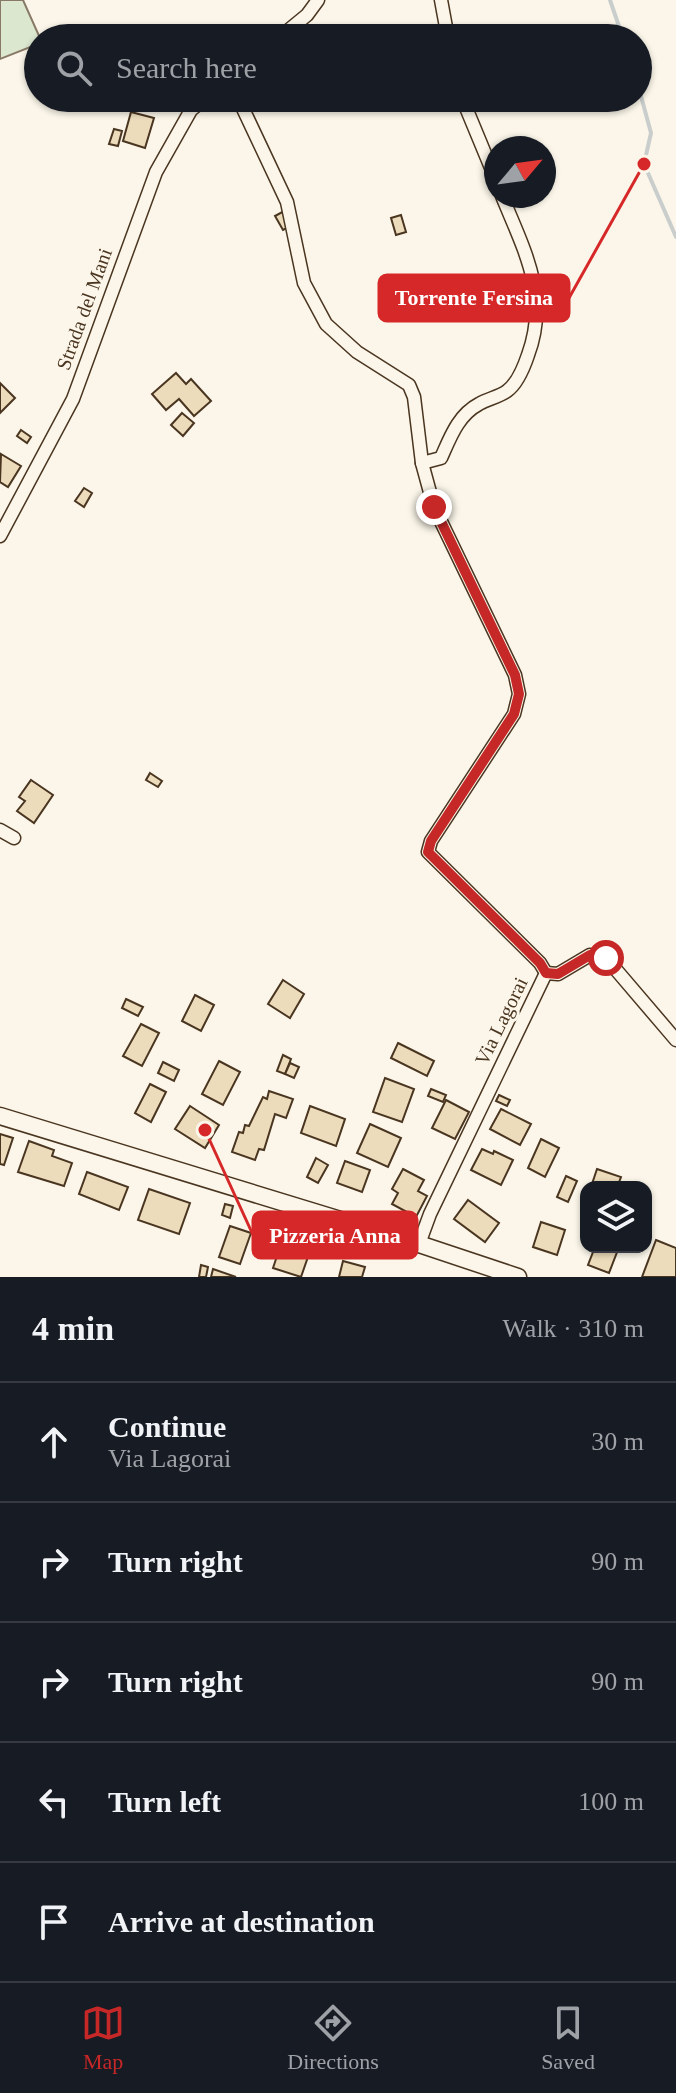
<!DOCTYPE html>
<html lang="en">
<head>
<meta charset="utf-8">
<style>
  body { margin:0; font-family:"Times New Roman",serif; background:#20242c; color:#f1f3f6 }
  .controls { position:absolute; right:24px; bottom:24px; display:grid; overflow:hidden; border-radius:16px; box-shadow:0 2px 6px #0004 }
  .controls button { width:72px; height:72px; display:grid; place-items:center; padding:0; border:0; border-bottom:2px solid #363941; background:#171b24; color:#f1f3f6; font:40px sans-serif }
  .compass { position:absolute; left:484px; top:136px; width:72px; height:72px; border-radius:50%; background:#171b24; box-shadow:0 2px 6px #0004; rotate:61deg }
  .stop { position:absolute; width:24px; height:24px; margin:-18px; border:6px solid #c62828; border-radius:50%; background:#fff }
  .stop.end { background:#c62828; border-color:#fff; box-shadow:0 2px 8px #0008 }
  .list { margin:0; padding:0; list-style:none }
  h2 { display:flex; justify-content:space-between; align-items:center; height:104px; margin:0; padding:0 32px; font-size:34px }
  h2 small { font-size:26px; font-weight:400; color:#9ea1a6 }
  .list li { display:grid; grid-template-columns:52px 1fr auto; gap:24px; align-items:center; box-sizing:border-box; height:120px; padding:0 32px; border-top:2px solid #363941 }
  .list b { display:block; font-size:30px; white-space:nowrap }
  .list p { margin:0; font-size:26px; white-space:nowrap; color:#9ea1a6 }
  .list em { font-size:26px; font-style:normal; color:#9ea1a6 }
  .icon { flex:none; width:44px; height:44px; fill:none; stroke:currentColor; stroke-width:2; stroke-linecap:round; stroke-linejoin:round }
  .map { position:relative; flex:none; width:676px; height:1277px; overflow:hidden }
  .search { position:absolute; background:#171b24; box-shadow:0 2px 6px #0004; left:24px; right:24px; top:24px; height:88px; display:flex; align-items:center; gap:20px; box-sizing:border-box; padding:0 28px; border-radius:44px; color:#9ea1a6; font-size:30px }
  .sheet { height:704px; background:#171b24 }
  nav { display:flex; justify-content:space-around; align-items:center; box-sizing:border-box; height:112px; border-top:2px solid #363941; background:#171b24; font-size:22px; color:#9ea1a6 }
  nav a { display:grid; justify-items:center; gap:4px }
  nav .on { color:#c62828 }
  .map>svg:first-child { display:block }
  .green { fill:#dce7d0; stroke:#887966; stroke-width:2 }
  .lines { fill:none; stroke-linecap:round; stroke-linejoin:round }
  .stream { stroke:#c9cecd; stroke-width:4 }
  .building { fill:#ecdcbc; stroke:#4a3520; stroke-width:2 }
  .minor-casing { stroke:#4a3520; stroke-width:15 }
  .secondary-casing { stroke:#4a3520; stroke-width:19 }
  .minor { stroke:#fbf6e9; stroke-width:12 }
  .secondary { stroke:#fbf6e9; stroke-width:16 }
  .route { stroke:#c62828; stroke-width:10 }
  .labels { text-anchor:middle; stroke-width:6; stroke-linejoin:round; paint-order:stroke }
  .street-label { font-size:20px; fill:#4a3520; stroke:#fbf6e9 }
  .leader { fill:none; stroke:#d62828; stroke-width:3 }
  .callout-dot { fill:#d62828; stroke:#fbf6e9; stroke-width:3 }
  .callout { fill:#d62828; stroke:#d62828; stroke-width:3 }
  .callout-label { font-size:22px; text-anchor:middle; font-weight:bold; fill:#fff }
</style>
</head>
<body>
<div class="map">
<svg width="676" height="1277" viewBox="0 0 676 1277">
  <rect width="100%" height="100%" fill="#fbf6e9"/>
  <!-- green -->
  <polygon class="green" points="0,0 23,0 40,38 38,44 0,59"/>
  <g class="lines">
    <!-- stream -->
    <g class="stream">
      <polyline points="610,0 623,38"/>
      <polyline points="638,85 651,133 644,164 676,237"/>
    </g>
  </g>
  <!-- building -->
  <g class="building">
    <polygon points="131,112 154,118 145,148 123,141"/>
    <polygon points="114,129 122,131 118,146 109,144"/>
    <polygon points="286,210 289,227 283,230 275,216"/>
    <polygon points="401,215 406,232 396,235 391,218"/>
    <polygon points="176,373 186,384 191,379 211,401 194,416 179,399 166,410 152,394"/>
    <polygon points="0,383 15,398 0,413"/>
    <polygon points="182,413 194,423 183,436 171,425"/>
    <polygon points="21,430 31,437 27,443 17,436"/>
    <polygon points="1,454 21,466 8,487 0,482"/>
    <polygon points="84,488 92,493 84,507 75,501"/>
    <polygon points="150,773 162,781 158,787 146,780"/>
    <polygon points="31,780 53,795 34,823 17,811 25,801 19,797"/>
    <polygon points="283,980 304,994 290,1018 268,1004"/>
    <polygon points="195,995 214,1005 201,1031 182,1021"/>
    <polygon points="126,999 143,1007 138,1016 122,1008"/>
    <polygon points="141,1024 159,1033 142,1066 123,1056"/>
    <polygon points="398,1043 434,1061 427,1076 391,1058"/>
    <polygon points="283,1055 291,1059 285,1074 277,1071"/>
    <polygon points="219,1061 240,1072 223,1105 202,1094"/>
    <polygon points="163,1062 179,1070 174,1081 158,1073"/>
    <polygon points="290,1063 299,1067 294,1078 285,1074"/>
    <polygon points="385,1078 414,1089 402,1122 373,1112"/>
    <polygon points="150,1084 166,1092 151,1122 135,1113"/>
    <polygon points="431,1089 446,1095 443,1102 428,1096"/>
    <polygon points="269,1091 293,1099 286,1118 275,1114 264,1150 259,1149 255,1160 232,1152 239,1132 243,1133 245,1125 249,1126 263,1097 267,1099"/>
    <polygon points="499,1095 510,1100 507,1106 496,1101"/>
    <polygon points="446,1100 469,1112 455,1139 432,1128"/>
    <polygon points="190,1106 219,1125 205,1148 175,1129"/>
    <polygon points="310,1106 345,1119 336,1146 301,1133"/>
    <polygon points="501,1109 531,1124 520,1145 490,1129"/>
    <polygon points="370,1124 401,1138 388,1167 357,1153"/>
    <polygon points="0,1134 13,1138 4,1165 0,1164"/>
    <polygon points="541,1139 559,1148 545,1177 528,1168"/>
    <polygon points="29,1141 54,1150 52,1156 72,1163 64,1186 18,1172"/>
    <polygon points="482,1149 493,1154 494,1151 513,1160 501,1185 471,1170"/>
    <polygon points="316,1158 328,1165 318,1183 307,1177"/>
    <polygon points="345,1161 370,1170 362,1192 337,1183"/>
    <polygon points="403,1169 424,1180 418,1191 427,1196 416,1217 392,1204 398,1193 392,1189"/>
    <polygon points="597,1169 621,1177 618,1185 625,1187 591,1187"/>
    <polygon points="87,1172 128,1187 119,1210 79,1194"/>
    <polygon points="566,1176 577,1181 568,1202 557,1197"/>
    <polygon points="149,1189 190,1203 179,1234 138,1220"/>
    <polygon points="468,1200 499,1223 485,1242 454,1219"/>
    <polygon points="225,1204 233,1206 230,1218 222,1215"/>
    <polygon points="541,1222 565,1230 557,1255 533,1247"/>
    <polygon points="230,1226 251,1233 240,1264 219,1257"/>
    <polygon points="656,1240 676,1248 676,1277 642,1277"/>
    <polygon points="282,1241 310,1251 301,1277 273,1268"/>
    <polygon points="595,1247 619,1247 609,1273 588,1265"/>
    <polygon points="343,1261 365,1267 362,1277 339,1277"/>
    <polygon points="201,1265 208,1267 206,1277 199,1277"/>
    <polygon points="213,1269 236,1277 211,1277"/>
  </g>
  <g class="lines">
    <defs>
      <g id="minor">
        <polyline points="441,0 448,38"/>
        <polyline points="279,38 307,15 318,0"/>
        <polyline points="238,98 287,202 304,283 326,324 357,352 409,385 414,397 422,463 434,507 515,675 519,694 514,714 431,841 428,852 540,963 546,973"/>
        <polyline points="462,98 496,180"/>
        <path d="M 422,463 L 441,458 C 450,438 458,415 479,404 C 487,399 499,397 507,391 C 518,383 524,367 528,355 C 550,296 524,250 502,196"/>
        <polyline points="0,536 73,399 156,172 191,110 206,98"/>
        <polyline points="0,830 14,838"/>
        <polyline points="546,973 558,974 590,955 606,958 676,1040"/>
        <polyline points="419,1244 430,1214 546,973"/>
      </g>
      <polyline id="secondary" points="0,1116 419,1244 518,1277"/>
    </defs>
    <!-- minor casing -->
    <use href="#minor" class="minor-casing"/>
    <!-- secondary casing -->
    <use href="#secondary" class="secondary-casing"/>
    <!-- minor -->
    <use href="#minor" class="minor"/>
    <!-- secondary -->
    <use href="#secondary" class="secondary"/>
  </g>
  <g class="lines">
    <!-- route -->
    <polyline class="route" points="434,507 515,675 519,694 514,714 431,841 428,852 540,963 546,973 558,974 590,955 606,958"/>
  </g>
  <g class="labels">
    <!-- street labels -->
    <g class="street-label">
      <text transform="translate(84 309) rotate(-70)" y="7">Strada del Mani</text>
      <text transform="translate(501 1021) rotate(-64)" y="7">Via Lagorai</text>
    </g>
  </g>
  <!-- callouts -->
  <path class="leader" d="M644 164L569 298M205 1130L253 1235"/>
  <g class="callout-dot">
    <circle cx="644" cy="164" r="8"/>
    <circle cx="205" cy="1130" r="8"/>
  </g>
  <g class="callout">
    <rect x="379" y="275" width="190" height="46" rx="8"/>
    <rect x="253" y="1212" width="164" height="46" rx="8"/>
  </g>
  <g class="callout-label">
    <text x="474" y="305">Torrente Fersina</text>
    <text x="335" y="1243">Pizzeria Anna</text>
  </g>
</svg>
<div class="controls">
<button><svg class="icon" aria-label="layers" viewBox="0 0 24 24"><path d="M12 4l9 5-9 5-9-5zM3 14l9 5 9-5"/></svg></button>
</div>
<svg class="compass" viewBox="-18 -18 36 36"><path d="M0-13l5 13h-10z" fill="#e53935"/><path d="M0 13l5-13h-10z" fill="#9ea1a6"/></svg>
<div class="stop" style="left:606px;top:958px"></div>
<div class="stop end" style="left:434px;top:507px"></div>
<div class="search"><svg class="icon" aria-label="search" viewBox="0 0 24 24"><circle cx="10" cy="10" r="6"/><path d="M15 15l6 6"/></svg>Search here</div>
</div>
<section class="sheet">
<h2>4 min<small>Walk · 310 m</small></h2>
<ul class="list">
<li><svg class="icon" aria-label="ahead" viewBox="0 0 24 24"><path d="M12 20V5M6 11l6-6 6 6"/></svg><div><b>Continue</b><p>Via Lagorai</p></div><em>30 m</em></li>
<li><svg class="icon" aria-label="right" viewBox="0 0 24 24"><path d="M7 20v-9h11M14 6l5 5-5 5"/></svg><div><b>Turn right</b></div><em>90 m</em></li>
<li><svg class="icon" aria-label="right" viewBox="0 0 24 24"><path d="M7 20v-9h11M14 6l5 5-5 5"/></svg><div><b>Turn right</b></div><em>90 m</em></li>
<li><svg class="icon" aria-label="left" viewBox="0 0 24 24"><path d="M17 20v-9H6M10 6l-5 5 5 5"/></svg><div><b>Turn left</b></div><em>100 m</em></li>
<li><svg class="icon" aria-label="arrive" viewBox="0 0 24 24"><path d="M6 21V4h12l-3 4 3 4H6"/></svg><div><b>Arrive at destination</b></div></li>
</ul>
</section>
<nav>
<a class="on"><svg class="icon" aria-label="map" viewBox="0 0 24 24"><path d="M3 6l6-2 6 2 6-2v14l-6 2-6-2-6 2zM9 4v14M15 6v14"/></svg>Map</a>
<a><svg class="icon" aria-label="directions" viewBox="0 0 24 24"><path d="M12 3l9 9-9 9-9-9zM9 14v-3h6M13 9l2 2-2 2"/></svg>Directions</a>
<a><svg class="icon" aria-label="saved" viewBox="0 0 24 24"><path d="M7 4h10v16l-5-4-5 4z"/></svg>Saved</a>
</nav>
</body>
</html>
